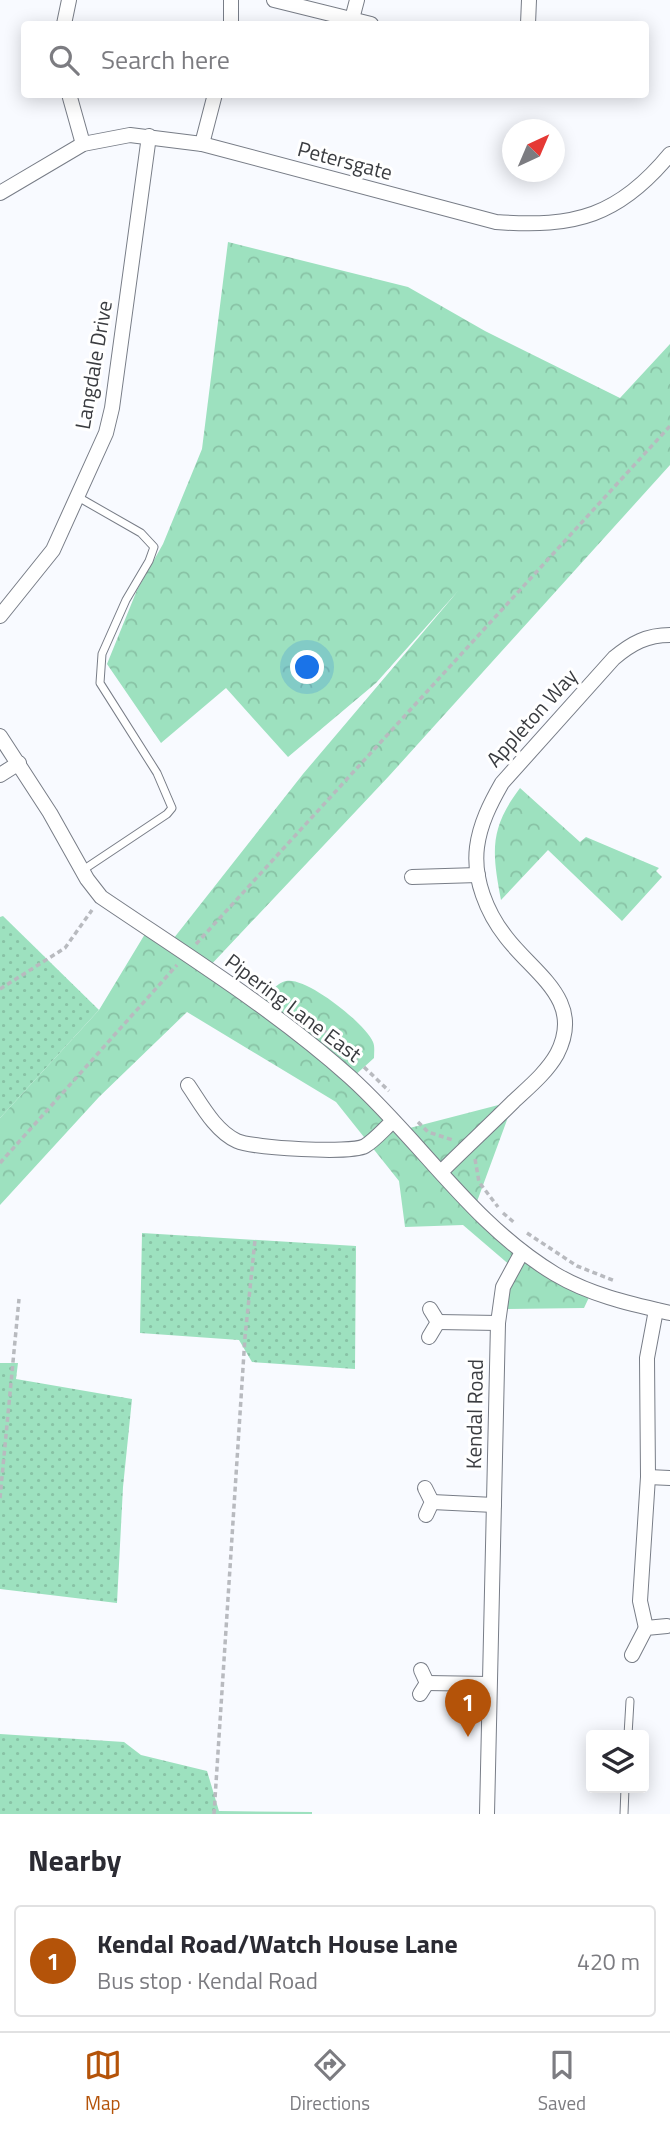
<!DOCTYPE html>
<html lang="en">
<head>
<meta charset="utf-8">
<style>
  body { margin:0; font-family:"Titillium Web",sans-serif; background:#f7f7f7; color:#2b2b33 }
  .controls { position:absolute; right:21px; bottom:21px; display:grid; overflow:hidden; border-radius:7px; box-shadow:0 4px 18px #0003 }
  .controls button { width:63px; height:63px; display:grid; place-items:center; padding:0; border:0; border-bottom:2px solid #e1e1e2; background:#fff; color:#2b2b33; font:35px sans-serif }
  .compass { position:absolute; left:502px; top:119px; width:63px; height:63px; border-radius:50%; background:#fff; box-shadow:0 4px 18px #0003; rotate:44deg }
  .you { position:absolute; left:308px; top:668px; width:24px; height:24px; margin:-18px; border:5px solid #fff; border-radius:50%; background:#1a73e8; box-shadow:0 0 0 10px #1a73e833 }
  .badge { display:grid; place-items:center; width:46px; height:46px; border-radius:50%; background:#b45309; color:#fff; font-size:23px; font-weight:700 }
  .pin { position:absolute; translate:-50% -58px; filter:drop-shadow(0 2px 4px #0008) }
  .pin::after { content:''; position:absolute; top:37px; width:24px; height:21px; background:inherit; clip-path:polygon(0 0,100% 0,50% 100%) }
  .list { margin:0; padding:0; list-style:none }
  h2 { display:flex; justify-content:space-between; align-items:center; height:91px; margin:0; padding:0 28px; font-size:30px }
  h2 small { font-size:23px; font-weight:400; color:#7c7c81 }
  .list li { display:grid; grid-template-columns:46px 1fr auto; gap:21px; align-items:center; box-sizing:border-box; height:112px; margin:0 14px 14px; padding:0 14px; border:2px solid #e1e1e2; border-radius:7px }
  .list b { display:block; font-size:26px; white-space:nowrap }
  .list p { margin:0; font-size:23px; white-space:nowrap; color:#7c7c81 }
  .list em { font-size:23px; font-style:normal; color:#7c7c81 }
  .icon { flex:none; width:38px; height:38px; fill:none; stroke:currentColor; stroke-width:2; stroke-linecap:round; stroke-linejoin:round }
  .map { position:relative; flex:none; width:670px; height:1814px; overflow:hidden }
  .search { position:absolute; background:#fff; box-shadow:0 4px 18px #0003; left:21px; right:21px; top:21px; height:77px; display:flex; align-items:center; gap:18px; box-sizing:border-box; padding:0 24px; border-radius:7px; color:#7c7c81; font-size:26px }
  .sheet { height:217px; background:#fff }
  nav { display:flex; justify-content:space-around; align-items:center; box-sizing:border-box; height:98px; border-top:2px solid #e1e1e2; background:#fff; font-size:19px; color:#7c7c81 }
  nav a { display:grid; justify-items:center; gap:4px }
  nav .on { color:#b45309 }
  .map>svg:first-child { display:block }
  .grass { fill:url(#grass-dots) }
  .park { fill:url(#park-crowns) }
  .lines { fill:none; stroke-linecap:round; stroke-linejoin:round }
  .lane-casing { stroke:#787d87; stroke-width:9 }
  .street-casing { stroke:#787d87; stroke-width:16 }
  .path { stroke:#b8babf; stroke-width:3.5; stroke-dasharray:5 3.5; stroke-linecap:butt }
  .lane { stroke:#fff; stroke-width:7 }
  .street { stroke:#fff; stroke-width:14 }
  .labels { text-anchor:middle; stroke-width:6; stroke-linejoin:round; paint-order:stroke }
  .street-label { font-size:21px; fill:#3a3c40; stroke:#fff }
</style>
</head>
<body>
<div class="map">
<svg width="670" height="1814" viewBox="0 0 670 1814">
  <defs>
    <pattern id="grass-dots" width="8" height="8" patternUnits="userSpaceOnUse" patternTransform="scale(1.75)"><rect width="8" height="8" fill="#9de1bf"/><path d="M2 2h.1M6 6h.1" fill="none" stroke="#88c2a5" stroke-width="1.8" stroke-linecap="round"/></pattern>
    <pattern id="park-crowns" width="20" height="18" patternUnits="userSpaceOnUse" patternTransform="scale(1.75)"><rect width="20" height="18" fill="#9de1bf"/><path d="M2 6a3 3 0 1 1 6 0M12 15a3 3 0 1 1 6 0" fill="none" stroke="#88c2a5"/></pattern>
  </defs>
  <rect width="100%" height="100%" fill="#f8faff"/>
  <!-- grass -->
  <g class="grass">
    <polygon points="3,916 99,1010 0,1118 0,917"/>
    <polygon points="142,1233 356,1246 355,1369 252,1362 239,1340 140,1333"/>
    <polygon points="0,1363 18,1363 16,1379 132,1399 123,1487 117,1603 0,1589"/>
    <polygon points="0,1734 124,1742 141,1755 207,1771 219,1811 312,1812 312,1814 0,1814"/>
  </g>
  <!-- park -->
  <g class="park">
    <path d="M 228,242 L 408,287 L 485,331 L 620,398 L 670,344 L 670,465 L 389,776 L 207,969 L 258,1005 C 265,998 276,983 286,981 C 306,976 366,1024 373,1042 C 375,1046 374,1053 374,1058 L 352,1078 L 402,1130 L 514,1101 L 475,1207 L 484,1217 L 592,1291 L 584,1308 L 500,1309 L 512,1267 L 463,1225 L 405,1227 L 399,1181 L 336,1102 L 187,1012 L 99,1097 L 0,1205 L 0,1118 L 99,1010 L 148,929 L 170,943 L 303,774 L 458,591 L 376,683 L 288,757 L 226,688 L 161,743 L 107,664 L 137,590 L 163,544 L 202,449 Z"/>
    <path d="M 520,788 L 580,842 L 586,837 L 659,868 L 656,871 L 662,877 L 622,921 L 548,850 L 501,900 C 492,852 489,829 520,788 Z"/>
  </g>
  <g class="lines">
    <defs>
      <g id="lane">
        <polyline points="78,497 141,533 154,547 149,561 126,600 102,654 100,683 157,773 172,808 167,814 83,870"/>
        <polyline points="628,1735 630,1701"/>
        <polyline points="624,1814 625,1788"/>
      </g>
      <g id="street">
        <polyline points="274,0 371,24"/>
        <polyline points="352,19 357,0"/>
        <polyline points="64,24 69,0"/>
        <polyline points="231,24 231,0"/>
        <polyline points="528,24 529,0"/>
        <polyline points="69,94 83,144"/>
        <polyline points="202,144 215,94"/>
        <path d="M 0,193 L 83,144 L 130,135 L 202,144 L 496,222 C 575,228 619,216 670,154"/>
        <polyline points="0,616 53,550 106,433 112,408 149,136"/>
        <path d="M 0,736 L 50,813 L 87,879 L 101,897 C 185,954 274,1009 350,1077 C 420,1140 473,1225 555,1274 C 590,1295 631,1304 670,1313"/>
        <polyline points="0,775 19,763"/>
        <polyline points="412,877 478,875"/>
        <path d="M 188,1085 C 201,1104 215,1131 237,1141 C 253,1148 351,1154 365,1146 C 375,1140 384,1129 393,1121"/>
        <path d="M 441,1172 C 465,1148 490,1125 514,1101 C 529,1087 547,1072 557,1054 C 585,1000 534,974 506,937 C 487,913 473,879 477,847 C 480,824 490,804 502,783 L 614,658 C 632,643 647,635 670,635"/>
        <polyline points="438,1322 498,1323"/>
        <polyline points="429,1337 438,1322 430,1309"/>
        <polyline points="648,1477 670,1478"/>
        <polyline points="425,1488 432,1502 426,1515"/>
        <polyline points="432,1502 494,1505"/>
        <polyline points="646,1628 640,1601 648,1477 647,1358 656,1310"/>
        <polyline points="632,1655 646,1628 667,1626"/>
        <polyline points="427,1683 489,1684"/>
        <polyline points="420,1694 427,1683 421,1670"/>
        <polyline points="487,1814 498,1323 503,1287 522,1252"/>
      </g>
    </defs>
    <!-- lane casing -->
    <use href="#lane" class="lane-casing"/>
    <!-- street casing -->
    <use href="#street" class="street-casing"/>
    <!-- path -->
    <g class="path">
      <polyline points="196,944 670,426"/>
      <polyline points="0,989 65,948 92,910"/>
      <polyline points="308,1020 326,1032 358,1062"/>
      <polyline points="364,1067 389,1091"/>
      <polyline points="418,1122 428,1132 453,1140"/>
      <polyline points="475,1159 479,1182 498,1207"/>
      <polyline points="0,1163 177,965"/>
      <polyline points="503,1213 516,1224"/>
      <polyline points="527,1233 577,1266 615,1281"/>
      <polyline points="0,1498 19,1299"/>
      <polyline points="214,1814 245,1337 255,1240"/>
    </g>
    <!-- lane -->
    <use href="#lane" class="lane"/>
    <!-- street -->
    <use href="#street" class="street"/>
  </g>
  <g class="labels">
    <!-- street labels -->
    <g class="street-label">
      <text transform="translate(345 161) rotate(15)" y="7">Petersgate</text>
      <text transform="translate(94 365) rotate(-80)" y="7">Langdale Drive</text>
      <text transform="translate(532 718) rotate(-48)" y="7">Appleton Way</text>
      <text transform="translate(293 1008) rotate(37)" y="7">Pipering Lane East</text>
      <text transform="translate(475 1414) rotate(-89)" y="7">Kendal Road</text>
    </g>
  </g>
</svg>
<div class="controls">
<button><svg class="icon" aria-label="layers" viewBox="0 0 24 24"><path d="M12 4l9 5-9 5-9-5zM3 14l9 5 9-5"/></svg></button>
</div>
<svg class="compass" viewBox="-18 -18 36 36"><path d="M0-13l5 13h-10z" fill="#e53935"/><path d="M0 13l5-13h-10z" fill="#7c7c81"/></svg>
<div class="you"></div>
<div class="pin badge" style="left:468px;top:1737px">1</div>
<div class="search"><svg class="icon" aria-label="search" viewBox="0 0 24 24"><circle cx="10" cy="10" r="6"/><path d="M15 15l6 6"/></svg>Search here</div>
</div>
<section class="sheet">
<h2>Nearby<small></small></h2>
<ul class="list">
<li><span class="badge">1</span><div><b>Kendal Road/Watch House Lane</b><p>Bus stop · Kendal Road</p></div><em>420 m</em></li>
</ul>
</section>
<nav>
<a class="on"><svg class="icon" aria-label="map" viewBox="0 0 24 24"><path d="M3 6l6-2 6 2 6-2v14l-6 2-6-2-6 2zM9 4v14M15 6v14"/></svg>Map</a>
<a><svg class="icon" aria-label="directions" viewBox="0 0 24 24"><path d="M12 3l9 9-9 9-9-9zM9 14v-3h6M13 9l2 2-2 2"/></svg>Directions</a>
<a><svg class="icon" aria-label="saved" viewBox="0 0 24 24"><path d="M7 4h10v16l-5-4-5 4z"/></svg>Saved</a>
</nav>
</body>
</html>
